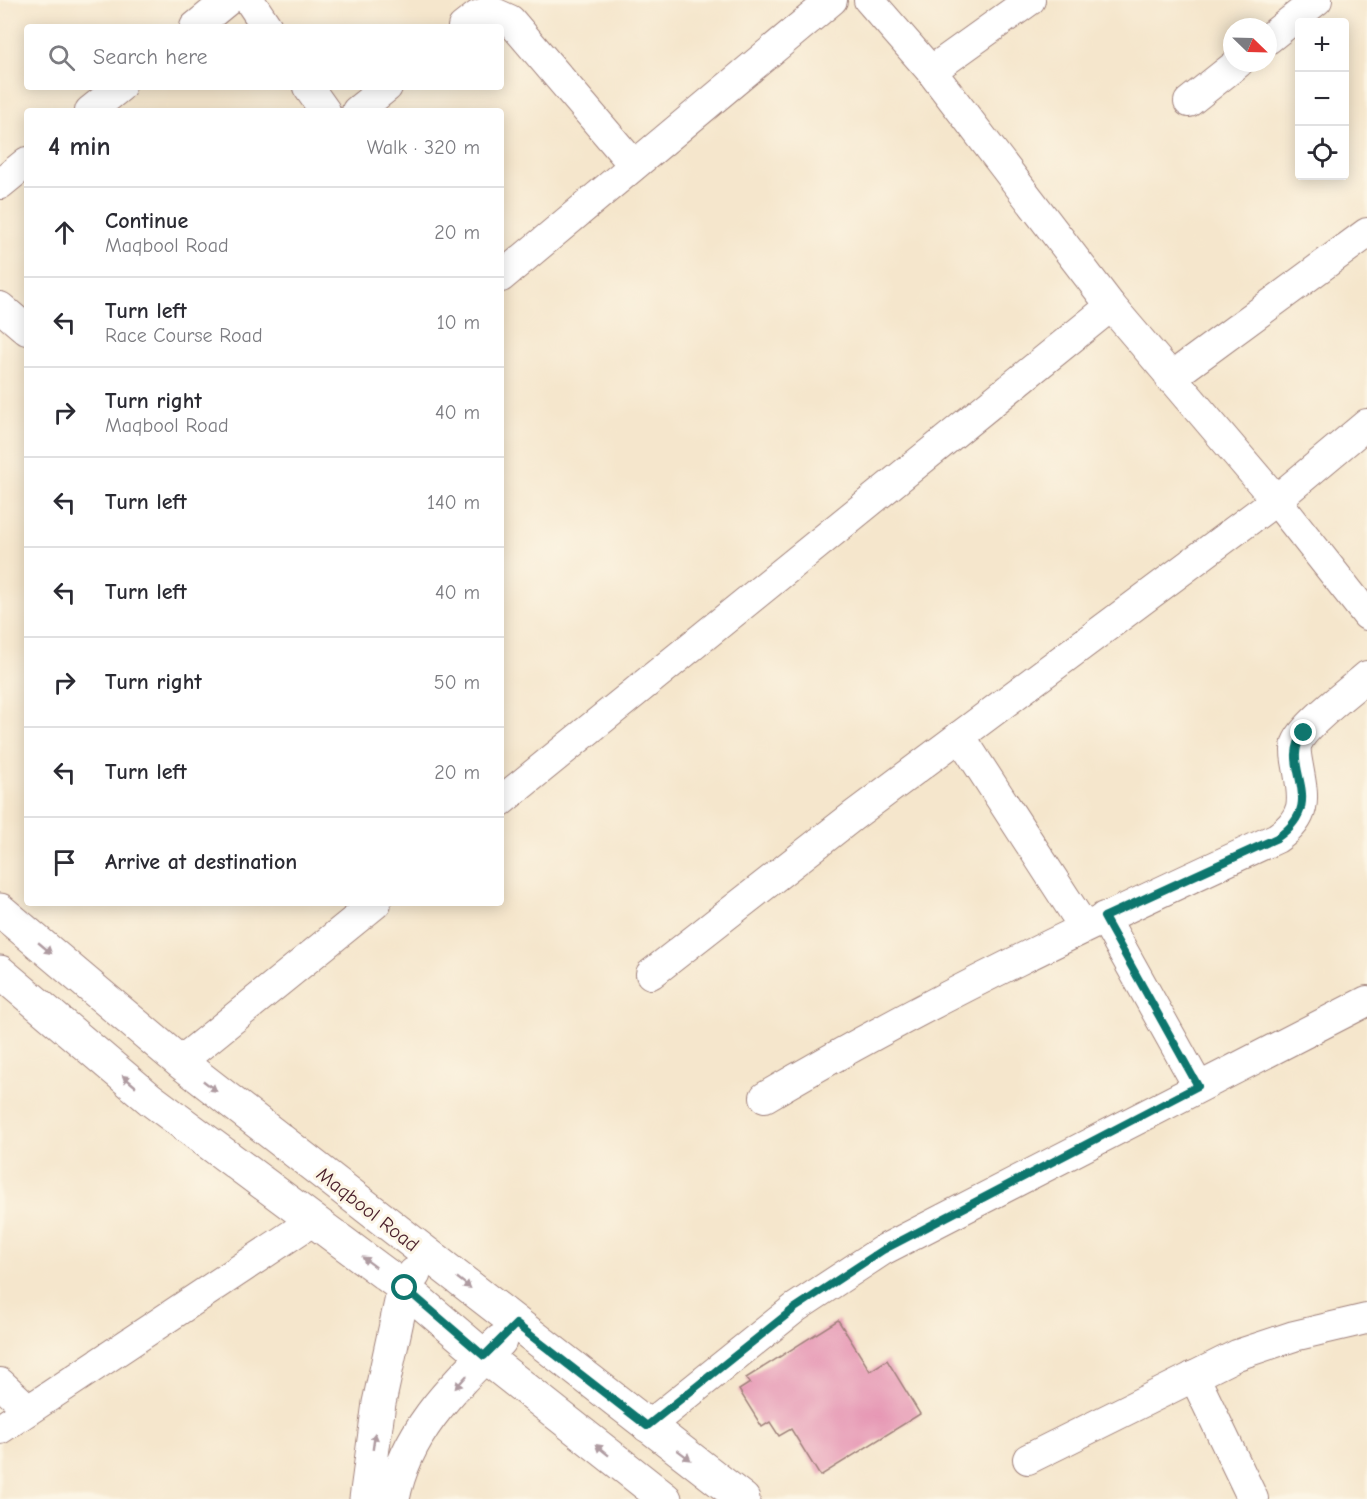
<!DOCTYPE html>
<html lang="en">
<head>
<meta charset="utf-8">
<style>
  body { margin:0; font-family:"Comic Neue",sans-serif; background:#f7f7f7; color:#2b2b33 }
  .controls { position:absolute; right:18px; top:18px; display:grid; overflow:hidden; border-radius:6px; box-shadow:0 3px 15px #0003 }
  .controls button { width:54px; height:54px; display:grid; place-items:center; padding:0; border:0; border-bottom:2px solid #e1e1e2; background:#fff; color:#2b2b33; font:30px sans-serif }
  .compass { position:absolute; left:1223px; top:18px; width:54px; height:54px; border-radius:50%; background:#fff; box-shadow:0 3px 15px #0003; rotate:113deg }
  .stop { position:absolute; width:18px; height:18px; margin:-14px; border:4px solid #0f766e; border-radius:50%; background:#fff }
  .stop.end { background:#0f766e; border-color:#fff; box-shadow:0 2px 6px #0008 }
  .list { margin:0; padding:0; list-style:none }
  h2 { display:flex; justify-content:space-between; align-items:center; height:78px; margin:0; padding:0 24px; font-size:26px }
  h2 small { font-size:20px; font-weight:400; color:#7c7c81 }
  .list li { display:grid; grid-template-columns:39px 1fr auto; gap:18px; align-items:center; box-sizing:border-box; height:90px; padding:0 24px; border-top:2px solid #e1e1e2 }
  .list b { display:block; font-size:22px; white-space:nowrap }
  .list p { margin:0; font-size:20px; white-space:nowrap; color:#7c7c81 }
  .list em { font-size:20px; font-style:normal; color:#7c7c81 }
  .icon { flex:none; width:33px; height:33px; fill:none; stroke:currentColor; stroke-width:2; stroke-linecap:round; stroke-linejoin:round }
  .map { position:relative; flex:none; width:1367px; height:1499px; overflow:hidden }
  .search { position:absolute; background:#fff; box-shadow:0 3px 15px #0003; left:24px; top:24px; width:480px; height:66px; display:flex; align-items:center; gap:15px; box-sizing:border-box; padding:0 21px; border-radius:6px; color:#7c7c81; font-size:22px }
  .panel { position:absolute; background:#fff; box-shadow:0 3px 15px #0003; left:24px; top:108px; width:480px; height:798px; border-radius:6px }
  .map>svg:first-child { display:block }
  .building { fill:#e48fb0 }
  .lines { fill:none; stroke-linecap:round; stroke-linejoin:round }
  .street-casing { stroke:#a0827c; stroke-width:32 }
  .secondary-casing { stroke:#a0827c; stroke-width:35 }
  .street { stroke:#fff; stroke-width:30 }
  .secondary { stroke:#fff; stroke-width:33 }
  .oneway { fill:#ae9aa0 }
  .route { stroke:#0f766e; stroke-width:8 }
  .labels { text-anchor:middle; stroke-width:6; stroke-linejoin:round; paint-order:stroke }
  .street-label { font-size:20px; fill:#4a1f2b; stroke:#fcf5e5 }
</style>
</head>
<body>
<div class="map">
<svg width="1367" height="1499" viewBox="0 0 1367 1499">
  <rect width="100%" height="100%" fill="#fcf5e5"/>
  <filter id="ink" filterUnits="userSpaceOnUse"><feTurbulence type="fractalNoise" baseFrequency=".0167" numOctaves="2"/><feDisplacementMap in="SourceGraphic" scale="12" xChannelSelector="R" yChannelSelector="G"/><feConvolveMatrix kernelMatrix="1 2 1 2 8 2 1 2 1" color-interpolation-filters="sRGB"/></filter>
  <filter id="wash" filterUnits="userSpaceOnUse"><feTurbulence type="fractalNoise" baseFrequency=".008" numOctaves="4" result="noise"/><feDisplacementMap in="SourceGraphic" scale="24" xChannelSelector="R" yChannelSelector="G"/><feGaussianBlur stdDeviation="1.35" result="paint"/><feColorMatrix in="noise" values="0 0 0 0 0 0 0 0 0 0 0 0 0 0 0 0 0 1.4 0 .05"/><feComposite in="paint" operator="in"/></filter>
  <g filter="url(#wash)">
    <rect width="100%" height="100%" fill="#f5e6cc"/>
    <g id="blocks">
      <!-- building -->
      <polygon class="building" points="838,1320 870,1371 887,1360 920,1414 820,1476 791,1429 779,1436 770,1422 762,1427 739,1390 750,1383 746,1378"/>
    </g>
  </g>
  <g filter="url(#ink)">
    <use href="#blocks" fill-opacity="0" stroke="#a0827c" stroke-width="1.5"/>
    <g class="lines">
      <defs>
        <g id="street">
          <polyline points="249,0 267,27"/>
          <polyline points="869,0 931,71 1111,306 1276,500 1367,615"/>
          <polyline points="195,27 228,0"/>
          <polyline points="463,27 477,16 490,11 510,20 633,164"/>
          <polyline points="1268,39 1317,0"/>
          <polyline points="931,71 1030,0"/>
          <polyline points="308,87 325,111"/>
          <polyline points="1189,102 1238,63"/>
          <polyline points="90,111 120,87"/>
          <polyline points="357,111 387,87"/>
          <polyline points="0,184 27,162"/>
          <polyline points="501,277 832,0"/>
          <polyline points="0,307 27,330"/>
          <polyline points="1170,378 1367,233"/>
          <polyline points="960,736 1084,927"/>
          <polyline points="501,801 1111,306"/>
          <polyline points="1104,917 1198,1086"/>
          <polyline points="651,974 853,816 1276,500 1367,424"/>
          <polyline points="180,1062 376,903"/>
          <path d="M 765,1097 C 930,999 1103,918 1277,838 C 1310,815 1303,796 1297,761 C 1296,755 1295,748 1297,743 C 1304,725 1351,690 1367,676"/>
          <polyline points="1194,1376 1253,1499"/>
          <polyline points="0,1383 28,1409"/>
          <polyline points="647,1427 795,1308 883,1250 1367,1001"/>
          <polyline points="0,1429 314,1220"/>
          <polyline points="1028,1459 1237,1355 1294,1336 1366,1319"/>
        </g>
        <g id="secondary">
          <polyline points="0,910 180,1062 743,1499"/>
          <polyline points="0,972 150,1099 404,1288 484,1356 665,1499"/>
          <polyline points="366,1499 379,1403 404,1288 414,1274"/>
          <path d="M 393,1499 C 406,1431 452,1388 500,1341"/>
        </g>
      </defs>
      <!-- street casing -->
      <use href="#street" class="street-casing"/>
      <!-- secondary casing -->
      <use href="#secondary" class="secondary-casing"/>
      <!-- street -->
      <use href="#street" class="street"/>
      <!-- secondary -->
      <use href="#secondary" class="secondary"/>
    </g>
    <!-- one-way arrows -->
    <defs><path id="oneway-solid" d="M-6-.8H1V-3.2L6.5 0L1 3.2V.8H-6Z" transform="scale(1.5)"/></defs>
    <g class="oneway">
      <use href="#oneway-solid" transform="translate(45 948) rotate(40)"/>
      <use href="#oneway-solid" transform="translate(129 1081) rotate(-140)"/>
      <use href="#oneway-solid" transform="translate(210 1086) rotate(38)"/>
      <use href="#oneway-solid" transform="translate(369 1262) rotate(-143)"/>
      <use href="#oneway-solid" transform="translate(464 1283) rotate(38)"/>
      <use href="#oneway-solid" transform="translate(461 1382) rotate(132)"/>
      <use href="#oneway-solid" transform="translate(374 1441) rotate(-82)"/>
      <use href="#oneway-solid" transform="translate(602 1450) rotate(-141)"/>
      <use href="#oneway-solid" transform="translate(684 1455) rotate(37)"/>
    </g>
  </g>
  <g class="lines" filter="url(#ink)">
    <!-- route -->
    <path class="route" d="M 405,1288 L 484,1356 L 516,1324 L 647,1426 L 795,1308 L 883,1250 L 1198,1086 L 1104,917 L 1277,838 C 1331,800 1277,767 1304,733"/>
  </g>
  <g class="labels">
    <!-- street labels -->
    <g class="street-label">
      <text transform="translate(368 1209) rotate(38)" y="7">Maqbool Road</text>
    </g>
  </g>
</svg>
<div class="controls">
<button>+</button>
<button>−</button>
<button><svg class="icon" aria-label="locate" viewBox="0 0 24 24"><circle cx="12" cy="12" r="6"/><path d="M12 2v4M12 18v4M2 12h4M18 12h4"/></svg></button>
</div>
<svg class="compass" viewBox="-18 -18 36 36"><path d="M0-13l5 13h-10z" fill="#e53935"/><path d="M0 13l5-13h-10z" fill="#7c7c81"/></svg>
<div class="stop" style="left:405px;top:1288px"></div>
<div class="stop end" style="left:1304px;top:733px"></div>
<div class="search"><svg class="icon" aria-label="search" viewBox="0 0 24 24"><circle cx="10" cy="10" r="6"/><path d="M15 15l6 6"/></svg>Search here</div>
<section class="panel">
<h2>4 min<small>Walk · 320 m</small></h2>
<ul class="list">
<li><svg class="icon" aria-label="ahead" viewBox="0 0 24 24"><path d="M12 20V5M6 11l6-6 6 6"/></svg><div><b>Continue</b><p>Maqbool Road</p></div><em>20 m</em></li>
<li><svg class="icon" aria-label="left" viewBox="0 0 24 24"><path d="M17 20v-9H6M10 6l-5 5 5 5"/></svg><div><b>Turn left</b><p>Race Course Road</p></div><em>10 m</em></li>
<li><svg class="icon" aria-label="right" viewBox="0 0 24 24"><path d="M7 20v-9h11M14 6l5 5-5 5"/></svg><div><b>Turn right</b><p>Maqbool Road</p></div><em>40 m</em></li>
<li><svg class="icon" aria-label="left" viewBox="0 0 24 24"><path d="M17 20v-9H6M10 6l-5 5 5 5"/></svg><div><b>Turn left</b></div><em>140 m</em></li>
<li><svg class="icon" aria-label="left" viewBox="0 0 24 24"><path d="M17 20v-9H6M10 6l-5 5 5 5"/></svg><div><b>Turn left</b></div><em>40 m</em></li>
<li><svg class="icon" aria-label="right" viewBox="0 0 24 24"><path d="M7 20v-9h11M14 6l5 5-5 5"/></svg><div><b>Turn right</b></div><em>50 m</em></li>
<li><svg class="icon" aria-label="left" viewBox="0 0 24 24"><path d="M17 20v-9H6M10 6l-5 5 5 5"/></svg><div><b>Turn left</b></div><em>20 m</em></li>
<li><svg class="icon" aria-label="arrive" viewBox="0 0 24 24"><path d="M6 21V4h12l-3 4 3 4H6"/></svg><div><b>Arrive at destination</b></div></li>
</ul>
</section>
</div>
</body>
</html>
